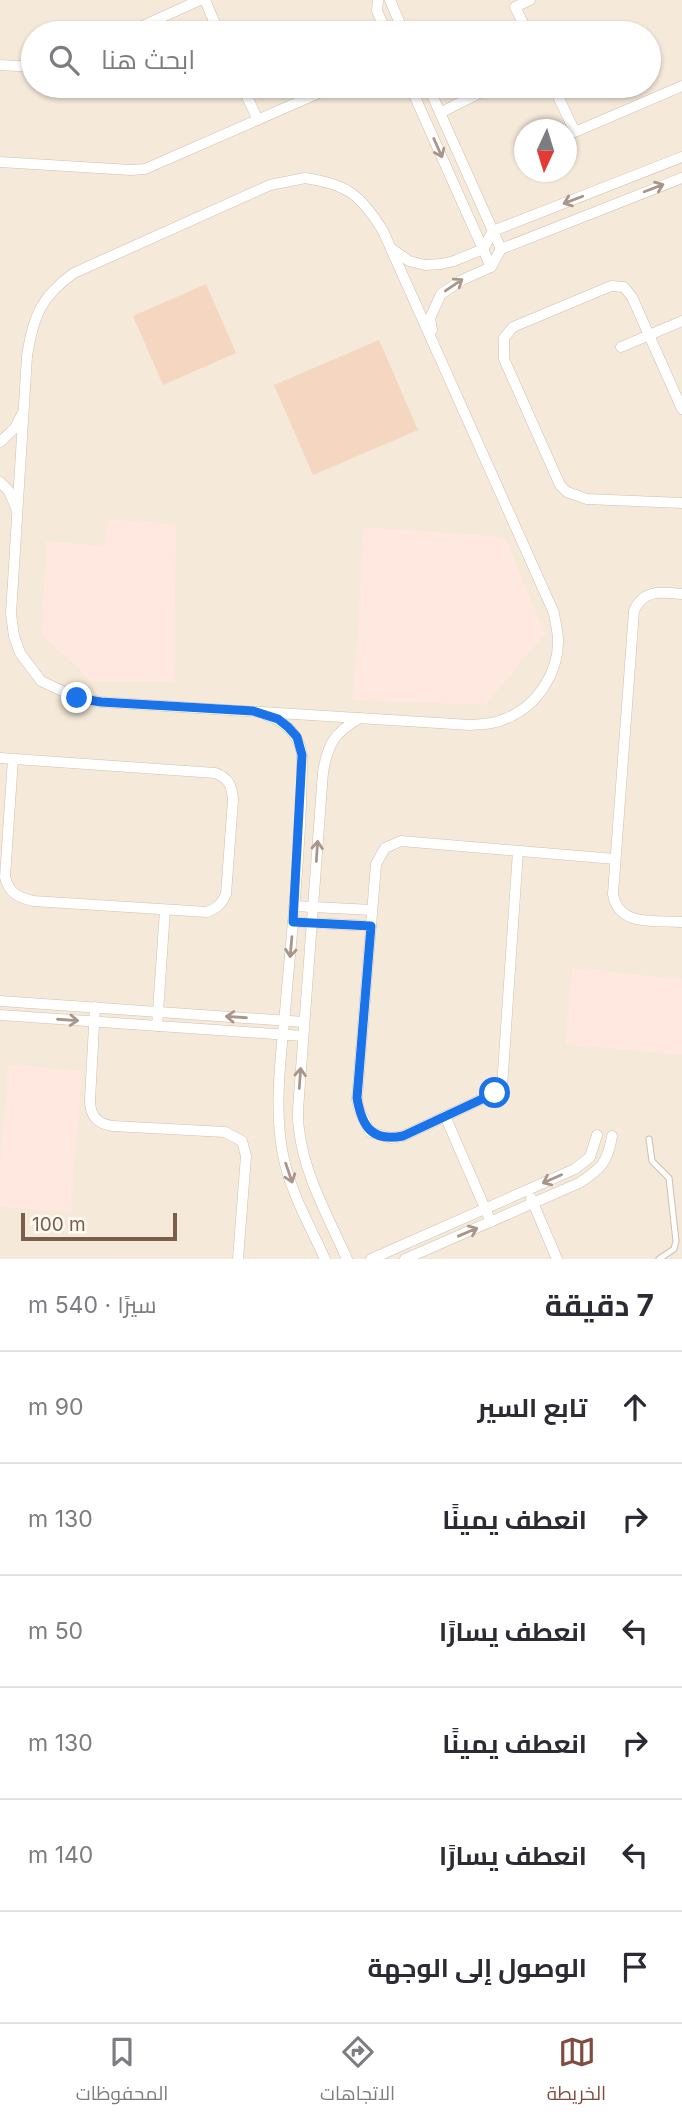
<!DOCTYPE html>
<html lang="ar">
<head>
<meta charset="utf-8">
<style>
  body { margin:0; font-family:Inter,Cairo,sans-serif; background:#f7f7f7; color:#2b2b33; direction:rtl }
  .compass { position:absolute; left:514px; top:119px; width:63px; height:63px; border-radius:50%; background:#fff; box-shadow:0 2px 5px #0004; rotate:184deg }
  .scale { position:absolute; left:21px; bottom:18px; width:156px; box-sizing:border-box; padding-left:7px; border:4px solid #7b5d4c; border-top:0; font-size:19px; line-height:24px; white-space:nowrap; color:#7b5d4c; -webkit-text-stroke:5px #fffaf2; paint-order:stroke }
  .stop { position:absolute; width:21px; height:21px; margin:-16px; border:5px solid #1a73e8; border-radius:50%; background:#fff }
  .stop.end { background:#1a73e8; border-color:#fff; box-shadow:0 2px 7px #0008 }
  .list { margin:0; padding:0; list-style:none }
  h2 { display:flex; justify-content:space-between; align-items:center; height:91px; margin:0; padding:0 28px; font-size:30px }
  h2 small { font-size:23px; font-weight:400; color:#7c7c81 }
  .list li { display:grid; grid-template-columns:46px 1fr auto; gap:21px; align-items:center; box-sizing:border-box; height:112px; padding:0 28px; border-top:2px solid #e1e1e2 }
  .list b { display:block; font-size:26px; white-space:nowrap }
  .list em { font-size:23px; font-style:normal; color:#7c7c81 }
  .icon { flex:none; width:38px; height:38px; fill:none; stroke:currentColor; stroke-width:2; stroke-linecap:round; stroke-linejoin:round }
  .map { position:relative; flex:none; width:682px; height:1259px; overflow:hidden; direction:ltr }
  .search { position:absolute; background:#fff; box-shadow:0 2px 5px #0004; left:21px; right:21px; top:21px; height:77px; display:flex; align-items:center; gap:18px; box-sizing:border-box; padding:0 24px; border-radius:38px; color:#7c7c81; font-size:26px }
  .sheet { height:763px; background:#fff }
  nav { display:flex; justify-content:space-around; align-items:center; box-sizing:border-box; height:98px; border-top:2px solid #e1e1e2; background:#fff; font-size:19px; color:#7c7c81 }
  nav a { display:grid; justify-items:center; gap:4px }
  nav .on { color:#814b3f }
  .map>svg:first-child { display:block }
  .residential { fill:#f5e9d9; fill-rule:evenodd }
  .commercial { fill:#fee8df }
  .building { fill:#f4d6c1 }
  .lines { fill:none; stroke-linecap:round; stroke-linejoin:round }
  .service-casing { stroke:#d1bfaf; stroke-width:7 }
  .minor-casing { stroke:#d1bfaf; stroke-width:11 }
  .service { stroke:#fff; stroke-width:5 }
  .minor { stroke:#fff; stroke-width:10 }
  .oneway { stroke:#a9968b }
  .route { stroke:#1a73e8; stroke-width:9 }
</style>
</head>
<body>
<div class="map">
<svg width="682" height="1259" viewBox="0 0 682 1259">
  <rect width="100%" height="100%" fill="#fdf6eb"/>
  <!-- residential -->
  <path class="residential" d="M 0,0 L 682,0 L 682,1259 L 0,1259 ZM 33,33 L 649,33 L 649,86 L 33,86 ZM 524,130 L 566,130 L 566,172 L 524,172 Z"/>
  <!-- commercial -->
  <g class="commercial">
    <polygon points="108,519 176,525 174,682 91,681 42,635 46,541 105,546"/>
    <polygon points="364,527 505,537 545,634 485,705 353,700"/>
    <polygon points="572,968 682,979 682,1055 565,1044"/>
    <polygon points="8,1065 82,1071 71,1212 0,1207 0,1167"/>
  </g>
  <!-- building -->
  <g class="building">
    <polygon points="206,284 236,353 163,385 133,316"/>
    <polygon points="379,340 418,430 313,475 274,385"/>
  </g>
  <g class="lines">
    <defs>
      <polyline id="service" points="649,1139 652,1161 669,1178 676,1241 674,1249 659,1259"/>
      <g id="minor">
        <polyline points="205,0 219,33"/>
        <polyline points="378,0 377,11 387,33"/>
        <polyline points="390,0 404,33"/>
        <polyline points="127,33 200,0"/>
        <polyline points="528,33 515,7 530,0"/>
        <polyline points="0,65 33,67"/>
        <polyline points="242,86 258,120"/>
        <polyline points="410,86 491,267"/>
        <polyline points="428,86 501,249"/>
        <polyline points="553,86 575,132 682,86"/>
        <polyline points="440,113 493,86"/>
        <polyline points="0,162 131,170 145,169 335,86"/>
        <path d="M 305,178 C 347,184 361,195 383,231 L 554,613 C 555,622 558,631 558,640 C 559,672 537,706 507,718 C 495,724 483,724 470,725 L 101,702 L 77,698 L 41,681 L 20,653 L 14,636 L 11,614 L 27,356 C 33,317 41,296 74,273 L 270,185 Z"/>
        <polyline points="392,249 409,261 425,265 441,264 454,261 483,249 493,231 682,157"/>
        <polyline points="432,330 430,318 441,294 462,280 491,267 501,249 682,178"/>
        <polyline points="621,347 682,321"/>
        <polyline points="682,409 632,297 624,287 611,286 513,327 504,338 504,359 560,485 567,492 587,499 682,503"/>
        <polyline points="0,442 15,428 22,414"/>
        <polyline points="0,482 9,491 16,508"/>
        <path d="M 682,594 C 661,592 643,589 634,611 L 613,894 C 618,927 655,920 682,922"/>
        <path d="M 266,715 C 286,722 299,734 302,755 C 302,837 293,919 286,1000 C 282,1050 273,1105 283,1155 C 290,1191 310,1226 325,1259"/>
        <path d="M 0,758 L 215,773 C 229,778 232,786 233,800 L 226,894 C 222,904 217,908 207,912 L 33,901 C 17,897 9,893 5,877 L 13,759"/>
        <polyline points="518,851 502,1087 495,1093 403,1136 391,1138 370,1132 359,1109 357,1099 376,864 385,848 401,841 615,859"/>
        <polyline points="294,906 372,910"/>
        <polyline points="293,922 371,926"/>
        <polyline points="0,1001 304,1022"/>
        <path d="M 95,1007 L 90,1100 C 90,1116 97,1124 113,1126 L 225,1132 L 242,1141 L 246,1156 L 238,1259"/>
        <polyline points="0,1015 303,1036"/>
        <polyline points="157,1026 165,910"/>
        <polyline points="445,1116 491,1222"/>
        <polyline points="531,1198 557,1259"/>
        <path d="M 347,1259 C 329,1218 304,1175 299,1129 C 297,1118 298,1107 299,1096 L 323,772 C 328,743 335,732 360,718"/>
        <polyline points="371,1259 575,1169 590,1157 597,1135"/>
        <path d="M 405,1259 L 579,1183 C 601,1169 608,1162 612,1136"/>
      </g>
    </defs>
    <!-- service casing -->
    <use href="#service" class="service-casing"/>
    <!-- minor casing -->
    <use href="#minor" class="minor-casing"/>
    <!-- service -->
    <use href="#service" class="service"/>
    <!-- minor -->
    <use href="#minor" class="minor"/>
  </g>
  <!-- one-way arrows -->
  <defs><path id="oneway-shaft" d="M-6 0H5M1.5-3L5.5 0L1.5 3" fill="none" stroke-width="1.6" stroke-linecap="round" stroke-linejoin="round" transform="scale(1.75)"/></defs>
  <g class="oneway">
    <use href="#oneway-shaft" transform="translate(438 148) rotate(66)"/>
    <use href="#oneway-shaft" transform="translate(654 188) rotate(-21)"/>
    <use href="#oneway-shaft" transform="translate(573 200) rotate(159)"/>
    <use href="#oneway-shaft" transform="translate(454 285) rotate(-34)"/>
    <use href="#oneway-shaft" transform="translate(317 851) rotate(-86)"/>
    <use href="#oneway-shaft" transform="translate(291 947) rotate(95)"/>
    <use href="#oneway-shaft" transform="translate(236 1017) rotate(-176)"/>
    <use href="#oneway-shaft" transform="translate(68 1020) rotate(4)"/>
    <use href="#oneway-shaft" transform="translate(300 1078) rotate(-86)"/>
    <use href="#oneway-shaft" transform="translate(289 1173) rotate(71)"/>
    <use href="#oneway-shaft" transform="translate(552 1179) rotate(156)"/>
    <use href="#oneway-shaft" transform="translate(468 1232) rotate(-23)"/>
  </g>
  <g class="lines">
    <!-- route -->
    <path class="route" d="M 77,698 L 101,702 L 253,711 L 278,719 L 288,727 L 297,737 L 302,755 L 293,922 L 371,926 L 357,1098 C 362,1127 372,1142 403,1136 L 495,1093"/>
  </g>
</svg>
<svg class="compass" viewBox="-18 -18 36 36"><path d="M0-13l5 13h-10z" fill="#e53935"/><path d="M0 13l5-13h-10z" fill="#7c7c81"/></svg>
<div class="scale">100 m</div>
<div class="stop" style="left:495px;top:1093px"></div>
<div class="stop end" style="left:77px;top:698px"></div>
<div class="search"><svg class="icon" aria-label="search" viewBox="0 0 24 24"><circle cx="10" cy="10" r="6"/><path d="M15 15l6 6"/></svg>ابحث هنا</div>
</div>
<section class="sheet">
<h2>7 دقيقة<small>سيرًا · 540 m</small></h2>
<ul class="list">
<li><svg class="icon" aria-label="ahead" viewBox="0 0 24 24"><path d="M12 20V5M6 11l6-6 6 6"/></svg><div><b>تابع السير</b></div><em>90 m</em></li>
<li><svg class="icon" aria-label="right" viewBox="0 0 24 24"><path d="M7 20v-9h11M14 6l5 5-5 5"/></svg><div><b>انعطف يمينًا</b></div><em>130 m</em></li>
<li><svg class="icon" aria-label="left" viewBox="0 0 24 24"><path d="M17 20v-9H6M10 6l-5 5 5 5"/></svg><div><b>انعطف يسارًا</b></div><em>50 m</em></li>
<li><svg class="icon" aria-label="right" viewBox="0 0 24 24"><path d="M7 20v-9h11M14 6l5 5-5 5"/></svg><div><b>انعطف يمينًا</b></div><em>130 m</em></li>
<li><svg class="icon" aria-label="left" viewBox="0 0 24 24"><path d="M17 20v-9H6M10 6l-5 5 5 5"/></svg><div><b>انعطف يسارًا</b></div><em>140 m</em></li>
<li><svg class="icon" aria-label="arrive" viewBox="0 0 24 24"><path d="M6 21V4h12l-3 4 3 4H6"/></svg><div><b>الوصول إلى الوجهة</b></div></li>
</ul>
</section>
<nav>
<a class="on"><svg class="icon" aria-label="map" viewBox="0 0 24 24"><path d="M3 6l6-2 6 2 6-2v14l-6 2-6-2-6 2zM9 4v14M15 6v14"/></svg>الخريطة</a>
<a><svg class="icon" aria-label="directions" viewBox="0 0 24 24"><path d="M12 3l9 9-9 9-9-9zM9 14v-3h6M13 9l2 2-2 2"/></svg>الاتجاهات</a>
<a><svg class="icon" aria-label="saved" viewBox="0 0 24 24"><path d="M7 4h10v16l-5-4-5 4z"/></svg>المحفوظات</a>
</nav>
</body>
</html>
